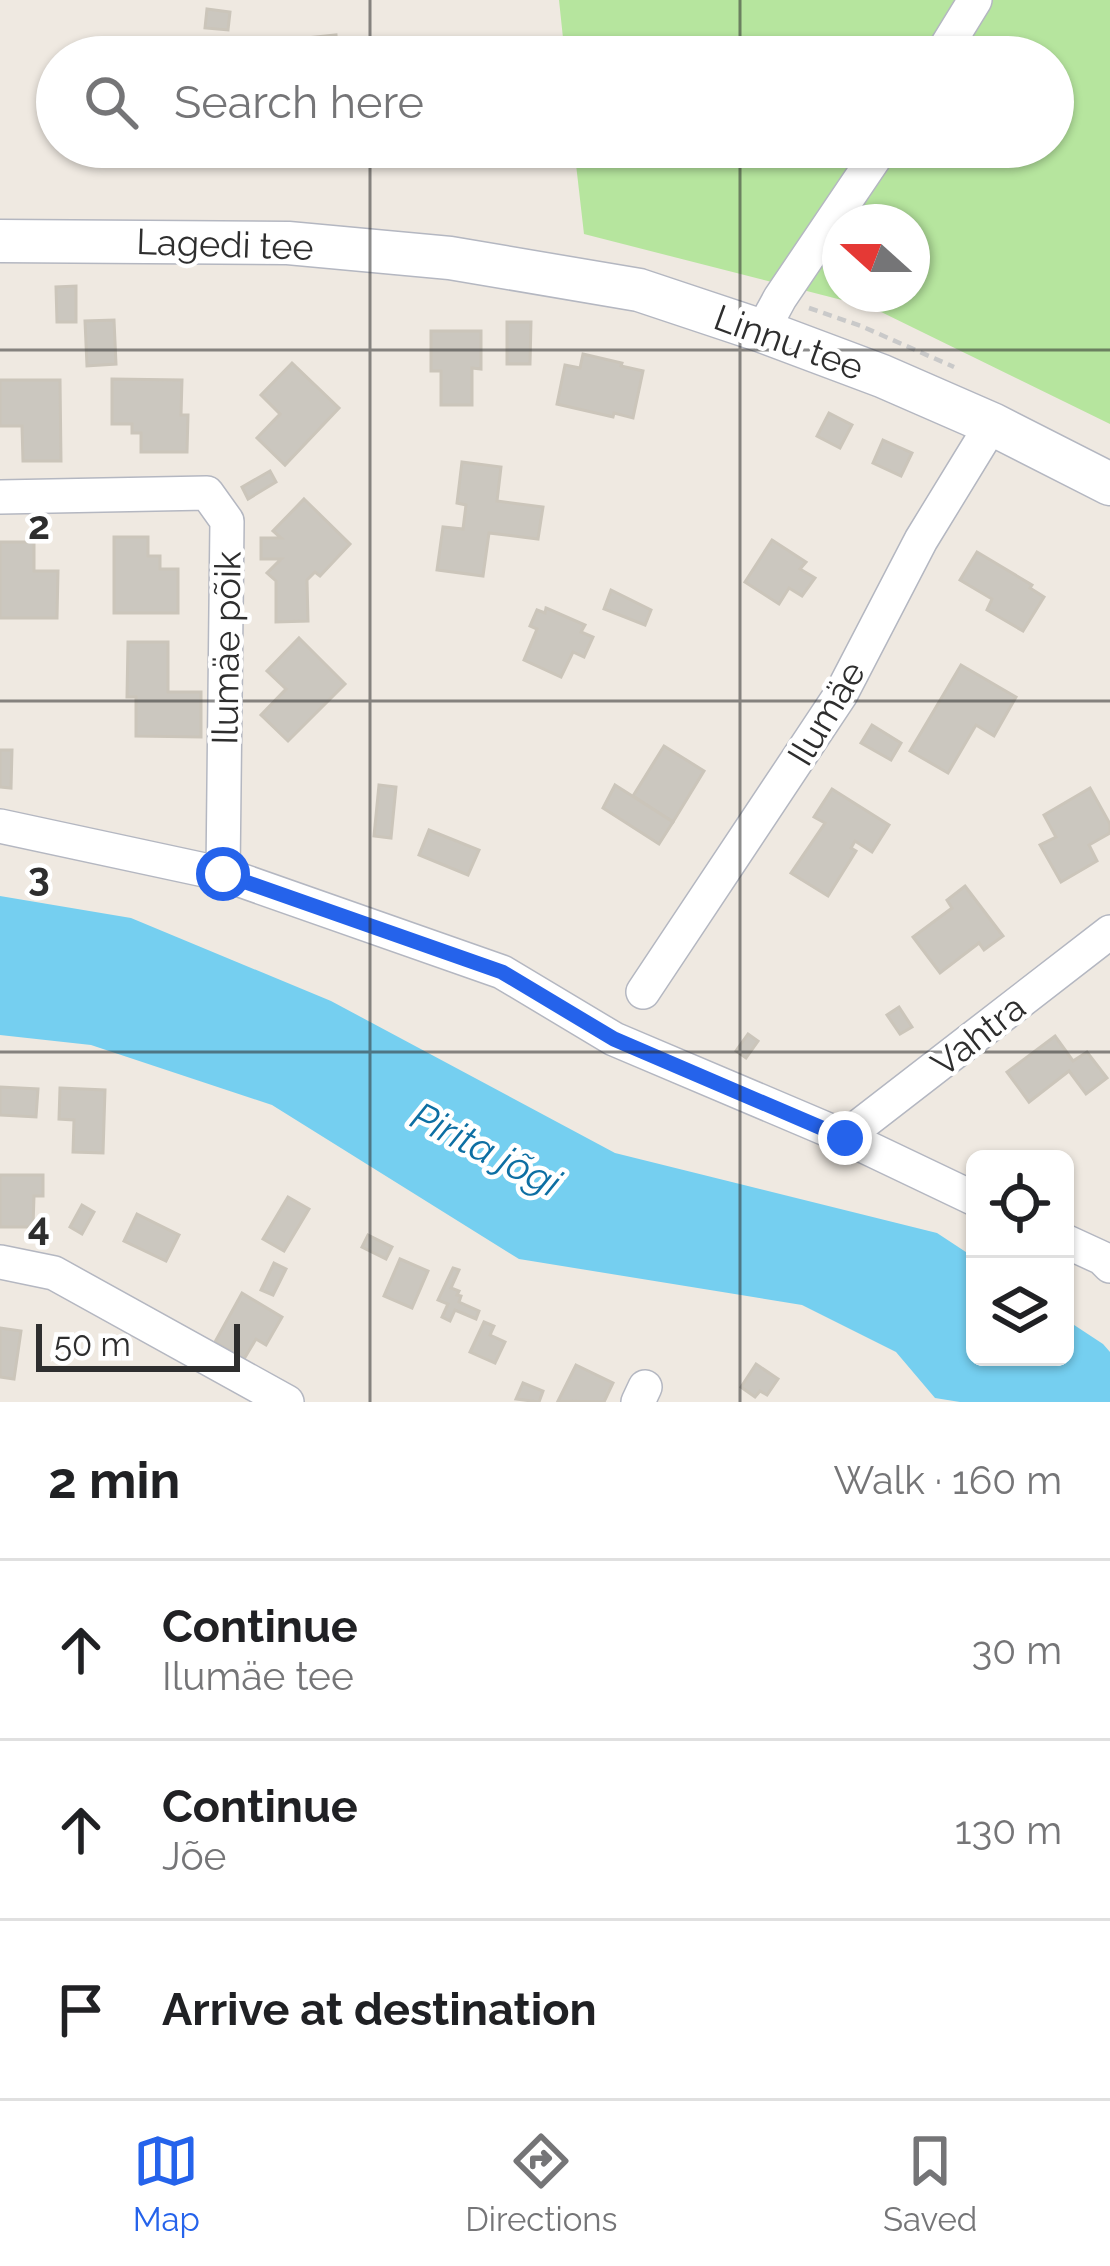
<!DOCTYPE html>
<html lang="en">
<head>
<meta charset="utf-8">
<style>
  body { margin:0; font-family:Raleway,sans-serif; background:#f2f2f2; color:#202124 }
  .controls { position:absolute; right:36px; bottom:36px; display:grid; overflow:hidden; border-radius:18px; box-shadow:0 3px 9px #0004 }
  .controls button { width:108px; height:108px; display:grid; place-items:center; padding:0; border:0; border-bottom:3px solid #e0e0e0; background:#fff; color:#202124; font:60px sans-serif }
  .compass { position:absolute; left:822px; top:204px; width:108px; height:108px; border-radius:50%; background:#fff; box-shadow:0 3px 9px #0004; rotate:291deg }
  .scale { position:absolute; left:36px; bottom:30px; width:204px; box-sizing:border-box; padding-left:12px; border:6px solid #2e2e2e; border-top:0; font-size:33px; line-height:42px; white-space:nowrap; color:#2e2e2e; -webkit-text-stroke:9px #fff; paint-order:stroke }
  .stop { position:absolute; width:36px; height:36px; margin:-27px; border:9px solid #2563eb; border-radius:50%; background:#fff }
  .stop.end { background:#2563eb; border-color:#fff; box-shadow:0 3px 12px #0008 }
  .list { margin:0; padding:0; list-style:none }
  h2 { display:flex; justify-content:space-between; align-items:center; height:156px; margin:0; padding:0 48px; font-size:51px }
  h2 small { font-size:39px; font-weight:400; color:#757577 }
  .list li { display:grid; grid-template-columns:78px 1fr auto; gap:36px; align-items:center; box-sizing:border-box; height:180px; padding:0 48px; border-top:3px solid #e0e0e0 }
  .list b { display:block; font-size:45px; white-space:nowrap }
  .list p { margin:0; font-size:39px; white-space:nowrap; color:#757577 }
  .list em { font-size:39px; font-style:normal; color:#757577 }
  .icon { flex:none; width:66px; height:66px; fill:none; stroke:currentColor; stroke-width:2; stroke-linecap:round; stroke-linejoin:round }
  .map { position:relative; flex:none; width:1110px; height:1402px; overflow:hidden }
  .search { position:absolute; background:#fff; box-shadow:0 3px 9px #0004; left:36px; right:36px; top:36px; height:132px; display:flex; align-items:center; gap:30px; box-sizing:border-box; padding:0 42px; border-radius:66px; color:#757577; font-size:45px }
  .sheet { height:696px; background:#fff }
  nav { display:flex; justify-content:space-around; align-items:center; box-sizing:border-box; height:168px; border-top:3px solid #e0e0e0; background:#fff; font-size:33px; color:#757577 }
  nav a { display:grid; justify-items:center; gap:6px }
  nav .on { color:#2563eb }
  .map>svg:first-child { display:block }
  .green { fill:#b6e59e; fill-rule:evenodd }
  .water { fill:#75cff0 }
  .building { fill:#cbc7bf; stroke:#cbc5ba; stroke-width:3 }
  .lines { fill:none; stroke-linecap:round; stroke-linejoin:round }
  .minor-casing { stroke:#b4b7c1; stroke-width:36 }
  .tertiary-casing { stroke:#b4b7c1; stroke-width:45 }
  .path { stroke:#c9c9c9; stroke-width:4.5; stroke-dasharray:9 6; stroke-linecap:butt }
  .minor { stroke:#fff; stroke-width:33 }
  .tertiary { stroke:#fff; stroke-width:42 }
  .route { stroke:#2563eb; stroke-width:15 }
  .grid { fill:none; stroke:#2e2e2e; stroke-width:3; stroke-opacity:0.55 }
  .labels { text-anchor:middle; stroke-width:9; stroke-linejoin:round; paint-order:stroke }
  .street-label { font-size:36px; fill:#2e2e2e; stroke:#fff }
  .water-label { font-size:39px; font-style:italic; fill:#0d6fa3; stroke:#fff }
  .grid-label { font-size:39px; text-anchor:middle; font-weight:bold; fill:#2e2e2e; stroke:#fff; stroke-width:9; stroke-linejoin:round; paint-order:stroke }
</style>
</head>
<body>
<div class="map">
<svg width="1110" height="1402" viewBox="0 0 1110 1402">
  <rect width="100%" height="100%" fill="#efe9e1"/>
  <!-- green -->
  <path class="green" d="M 559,0 L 1110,0 L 1110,424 L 873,308 L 584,234 L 574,147 L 1053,147 L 1053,57 L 565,57 ZM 840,222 L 912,222 L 912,294 L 840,294 Z"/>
  <!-- water -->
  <polygon class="water" points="0,896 131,918 331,1001 615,1153 937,1233 975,1258 975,1357 1065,1357 1065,1319 1103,1344 1110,1352 1110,1402 960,1402 935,1398 896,1352 802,1305 519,1259 272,1105 91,1045 0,1035"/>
  <!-- building -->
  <g class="building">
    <polygon points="207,9 230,12 228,30 205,28"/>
    <polygon points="336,35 338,57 288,57 286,40"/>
    <polygon points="76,286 76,322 57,322 56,287"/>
    <polygon points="114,320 116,364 87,366 85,321"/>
    <polygon points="507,322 531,322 530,364 507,364"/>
    <polygon points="431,331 481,331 481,369 472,368 472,405 441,405 441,371 431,371"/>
    <polygon points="583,354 622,363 621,366 643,371 633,418 614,413 613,417 557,404 565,365 580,368"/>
    <polygon points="292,363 339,408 285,465 257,438 280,414 261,395"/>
    <polygon points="112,379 182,380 181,415 188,415 187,452 141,452 141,433 132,433 132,424 112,424"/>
    <polygon points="0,380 60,380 61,461 23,461 22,426 0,426"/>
    <polygon points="829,413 852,425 840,448 817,436"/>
    <polygon points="883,440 912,453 901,476 873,463"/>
    <polygon points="462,462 501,467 497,501 543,507 538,539 489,533 483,576 437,570 443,527 463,529 466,505 457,503"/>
    <polygon points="270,471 276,482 248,499 242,487"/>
    <polygon points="304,499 350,544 320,576 315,572 307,580 308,621 276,622 276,581 267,573 281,559 261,559 261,538 281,538 273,531"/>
    <polygon points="114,537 148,537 148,556 160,556 160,569 178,569 178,613 114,613"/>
    <polygon points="772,540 806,562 800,569 815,578 802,596 789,588 779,604 745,582"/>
    <polygon points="0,542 34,542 34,571 58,571 57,618 0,618"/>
    <polygon points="977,552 1032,585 1030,588 1044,597 1023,631 987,610 992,599 960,580"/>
    <polygon points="611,590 651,610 645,625 604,609"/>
    <polygon points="546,608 585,625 581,632 593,637 584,657 573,652 561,677 524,660 537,629 530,626 537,610 545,613"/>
    <polygon points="299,638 345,684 288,741 261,715 286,689 267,671"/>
    <polygon points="128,642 168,642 168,692 201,692 201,737 136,736 136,697 127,697"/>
    <polygon points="961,665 1016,697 994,736 976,725 948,773 910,751"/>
    <polygon points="872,725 901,743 891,760 861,743"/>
    <polygon points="664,746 704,771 673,822 633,796"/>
    <polygon points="0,750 12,750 11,788 0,787"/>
    <polygon points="379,785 396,787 391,838 374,836"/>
    <polygon points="615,785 673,822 659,844 603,808"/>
    <polygon points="1090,788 1110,824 1110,833 1089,845 1097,861 1061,882 1040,845 1056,837 1044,815"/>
    <polygon points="832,789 889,825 872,852 855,841 851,848 856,851 828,896 791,873 825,823 814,817"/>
    <polygon points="429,830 479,850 468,875 419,855"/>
    <polygon points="965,886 1003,936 984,950 979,943 940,973 913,937 952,908 947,900"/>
    <polygon points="899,1007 912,1027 900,1034 887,1015"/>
    <polygon points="748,1034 758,1041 746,1058 736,1051"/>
    <polygon points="1055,1036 1073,1061 1087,1052 1107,1078 1086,1094 1069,1071 1029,1102 1007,1072"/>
    <polygon points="0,1087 38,1089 36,1117 0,1115"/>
    <polygon points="60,1088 105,1090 103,1153 73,1152 74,1120 59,1119"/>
    <polygon points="0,1175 43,1175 43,1196 34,1196 33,1227 0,1227"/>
    <polygon points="288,1197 309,1209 284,1251 263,1239"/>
    <polygon points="82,1205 94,1212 82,1234 70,1227"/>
    <polygon points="137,1214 179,1235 166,1261 124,1241"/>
    <polygon points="368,1235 392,1247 386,1259 362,1247"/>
    <polygon points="400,1259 428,1271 412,1308 384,1296"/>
    <polygon points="274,1263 286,1269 273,1295 261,1290"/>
    <polygon points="453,1268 459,1270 451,1288 459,1291 457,1295 461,1296 459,1302 479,1311 476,1319 455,1310 450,1321 442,1317 448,1304 438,1300"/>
    <polygon points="242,1293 282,1317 266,1345 256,1339 244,1359 215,1342"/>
    <polygon points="484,1322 494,1326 490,1335 505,1342 495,1363 470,1352"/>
    <polygon points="0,1328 21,1331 14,1379 0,1377"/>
    <polygon points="756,1364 778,1379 767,1395 760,1391 755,1397 741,1387"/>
    <polygon points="576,1365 613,1383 604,1402 558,1401"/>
    <polygon points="523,1383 543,1391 539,1402 516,1399"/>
  </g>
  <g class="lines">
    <defs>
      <g id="minor">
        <polyline points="940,57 975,0"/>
        <polyline points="762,331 780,298 882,147"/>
        <polyline points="0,497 207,493 227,521 223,874"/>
        <polyline points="0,826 223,874 502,972 614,1039 845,1137 975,1199"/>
        <polyline points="643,992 841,694 921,540 992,424"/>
        <polyline points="845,1137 1110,932"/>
        <polyline points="1065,1241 1102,1258 1110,1266"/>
        <polyline points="0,1262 54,1273 287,1402"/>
        <polyline points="638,1402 645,1387"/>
      </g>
      <polyline id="tertiary" points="0,241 288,243 450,258 639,290 762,331 882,376 992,424 1110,484"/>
    </defs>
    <!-- minor casing -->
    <use href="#minor" class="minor-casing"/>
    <!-- tertiary casing -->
    <use href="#tertiary" class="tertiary-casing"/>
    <!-- path -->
    <polyline class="path" points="809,308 861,326 954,367"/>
    <!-- minor -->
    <use href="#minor" class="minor"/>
    <!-- tertiary -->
    <use href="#tertiary" class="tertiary"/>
  </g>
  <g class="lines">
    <!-- route -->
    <polyline class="route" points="223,874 502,972 614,1039 845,1138"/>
  </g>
  <!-- grid -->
  <path class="grid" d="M 370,0 L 370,57M 740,0 L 740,57M 370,147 L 370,1402M 740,147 L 740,1402M 0,350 L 1110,350M 0,701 L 1110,701M 0,1052 L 1110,1052"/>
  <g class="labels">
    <!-- street labels -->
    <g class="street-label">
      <text transform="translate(225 244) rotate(2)" y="13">Lagedi tee</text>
      <text transform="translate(789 342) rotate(20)" y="13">Linnu tee</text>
      <text transform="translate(226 648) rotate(-89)" y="13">Ilumäe põik</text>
      <text transform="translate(826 713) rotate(-59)" y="13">Ilumäe</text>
      <text transform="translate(978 1035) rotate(-38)" y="13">Vahtra</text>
    </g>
    <!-- water labels -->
    <g class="water-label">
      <text transform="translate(486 1149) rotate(27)" y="14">Pirita jõgi</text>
    </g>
  </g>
  <g class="grid-label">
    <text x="39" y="539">2</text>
    <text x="39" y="890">3</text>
    <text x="39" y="1240">4</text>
  </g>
</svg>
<div class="controls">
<button><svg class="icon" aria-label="locate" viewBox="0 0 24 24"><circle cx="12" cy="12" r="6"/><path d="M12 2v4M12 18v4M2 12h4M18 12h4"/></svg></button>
<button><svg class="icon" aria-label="layers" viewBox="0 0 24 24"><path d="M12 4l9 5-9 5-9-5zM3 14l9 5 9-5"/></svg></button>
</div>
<svg class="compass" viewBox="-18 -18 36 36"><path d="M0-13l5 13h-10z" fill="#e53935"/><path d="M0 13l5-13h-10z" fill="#757577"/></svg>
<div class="scale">50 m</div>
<div class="stop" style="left:223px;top:874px"></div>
<div class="stop end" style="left:845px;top:1138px"></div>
<div class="search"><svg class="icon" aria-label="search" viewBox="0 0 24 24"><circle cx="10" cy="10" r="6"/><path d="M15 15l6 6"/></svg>Search here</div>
</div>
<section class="sheet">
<h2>2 min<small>Walk · 160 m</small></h2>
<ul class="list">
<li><svg class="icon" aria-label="ahead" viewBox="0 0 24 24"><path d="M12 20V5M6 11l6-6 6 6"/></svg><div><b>Continue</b><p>Ilumäe tee</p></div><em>30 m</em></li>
<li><svg class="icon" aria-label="ahead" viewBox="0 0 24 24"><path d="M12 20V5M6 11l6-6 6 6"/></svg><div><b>Continue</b><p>Jõe</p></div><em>130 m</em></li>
<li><svg class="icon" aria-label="arrive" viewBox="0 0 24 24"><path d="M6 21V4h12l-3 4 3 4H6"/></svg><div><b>Arrive at destination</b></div></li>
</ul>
</section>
<nav>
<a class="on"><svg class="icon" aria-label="map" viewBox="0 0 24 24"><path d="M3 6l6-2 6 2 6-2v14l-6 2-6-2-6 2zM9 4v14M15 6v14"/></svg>Map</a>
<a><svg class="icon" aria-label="directions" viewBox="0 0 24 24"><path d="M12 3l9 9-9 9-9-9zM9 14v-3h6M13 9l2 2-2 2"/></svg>Directions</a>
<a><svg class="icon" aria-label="saved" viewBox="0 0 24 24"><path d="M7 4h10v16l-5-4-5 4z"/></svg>Saved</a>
</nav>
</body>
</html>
